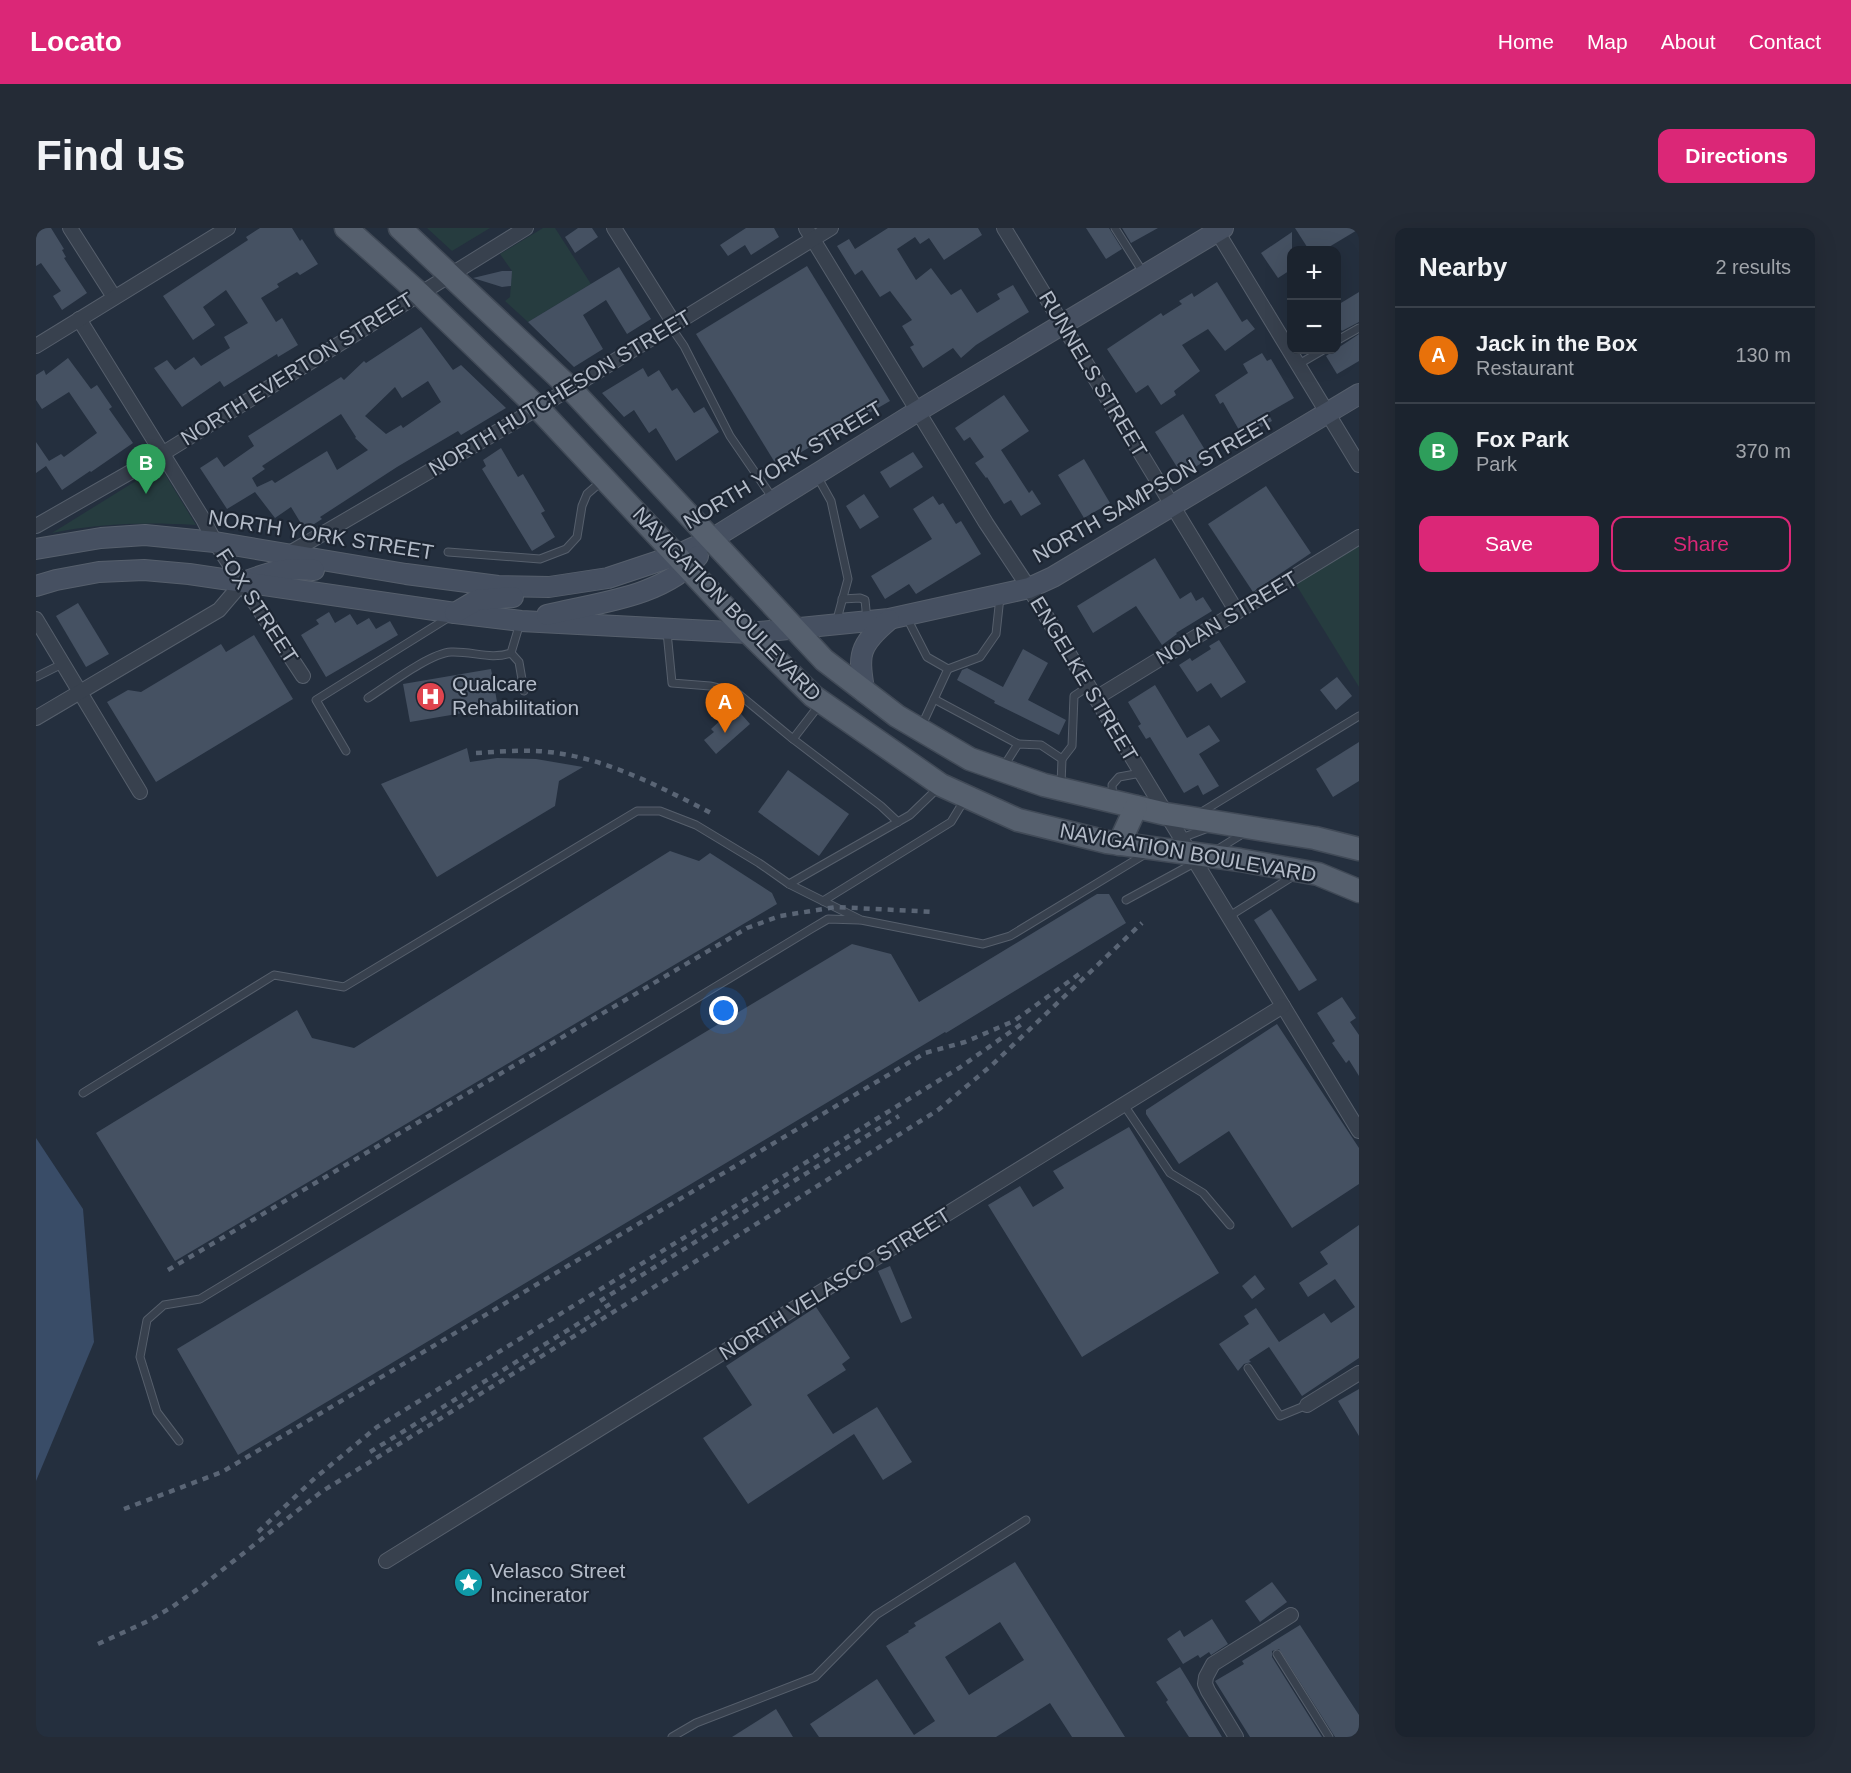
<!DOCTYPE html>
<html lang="en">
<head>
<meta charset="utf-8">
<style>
  body { margin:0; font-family:Helvetica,sans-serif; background:#242b36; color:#f1f3f6 }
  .controls { position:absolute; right:18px; top:18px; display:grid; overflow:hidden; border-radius:12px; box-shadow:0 6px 24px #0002 }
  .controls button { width:54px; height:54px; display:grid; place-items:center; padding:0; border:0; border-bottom:2px solid #39404a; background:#1b232e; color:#f1f3f6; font:30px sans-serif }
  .you { position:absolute; left:688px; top:783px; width:21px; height:21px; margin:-15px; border:4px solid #fff; border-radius:50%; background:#1a73e8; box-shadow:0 0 0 9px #1a73e833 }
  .badge { display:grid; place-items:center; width:39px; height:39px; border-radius:50%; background:#db2777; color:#fff; font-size:20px; font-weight:700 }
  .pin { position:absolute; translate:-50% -50px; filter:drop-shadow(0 2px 3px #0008) }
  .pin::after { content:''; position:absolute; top:32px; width:21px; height:18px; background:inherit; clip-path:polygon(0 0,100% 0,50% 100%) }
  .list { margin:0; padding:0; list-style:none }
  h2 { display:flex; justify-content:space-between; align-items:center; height:78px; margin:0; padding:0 24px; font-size:26px }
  h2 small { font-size:20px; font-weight:400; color:#a0a4aa }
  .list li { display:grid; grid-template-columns:39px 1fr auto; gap:18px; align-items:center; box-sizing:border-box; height:96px; padding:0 24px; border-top:2px solid #39404a }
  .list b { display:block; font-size:22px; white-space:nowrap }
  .list p { margin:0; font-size:20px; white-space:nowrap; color:#a0a4aa }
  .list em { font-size:20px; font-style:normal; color:#a0a4aa }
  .actions { display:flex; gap:12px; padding:18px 24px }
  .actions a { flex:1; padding:14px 0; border:2px solid #db2777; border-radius:12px; text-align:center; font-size:21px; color:#db2777 }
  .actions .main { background:#db2777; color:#fff }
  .map { position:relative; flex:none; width:1323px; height:1509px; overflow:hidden; border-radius:12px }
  header { display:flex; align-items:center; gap:36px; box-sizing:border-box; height:84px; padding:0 30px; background:#db2777; color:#fff }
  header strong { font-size:28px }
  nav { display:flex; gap:33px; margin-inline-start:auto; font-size:21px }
  .intro { display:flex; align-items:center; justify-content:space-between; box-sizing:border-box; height:144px; padding:0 36px }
  h1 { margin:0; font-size:42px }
  .button { padding:15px 27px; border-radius:12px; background:#db2777; color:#fff; font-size:21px; font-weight:700 }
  main { display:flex; gap:36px; padding:0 36px }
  aside { flex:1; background:#1b232e; border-radius:12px; box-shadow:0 6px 24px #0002 }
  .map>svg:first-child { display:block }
  .green { fill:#263c3f }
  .water { fill:#394c67 }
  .building { fill:#455162; fill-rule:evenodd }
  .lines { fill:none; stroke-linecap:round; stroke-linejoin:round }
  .lane-casing { stroke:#565f6c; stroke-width:9 }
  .street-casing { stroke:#565f6c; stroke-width:16 }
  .secondary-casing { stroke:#565f6c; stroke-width:22 }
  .primary-casing { stroke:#414a57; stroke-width:25 }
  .lane { stroke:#38414e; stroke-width:7 }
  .street { stroke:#38414e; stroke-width:14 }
  .secondary { stroke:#465061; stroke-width:20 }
  .primary { stroke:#56606e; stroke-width:22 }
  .rail { stroke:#5a6575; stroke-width:4.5; stroke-dasharray:6 6; stroke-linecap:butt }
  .labels { text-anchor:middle; stroke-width:4.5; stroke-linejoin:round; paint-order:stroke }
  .street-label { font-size:21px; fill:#b4bcc9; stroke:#1d2633 }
  .poi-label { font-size:21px; fill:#b4bcc9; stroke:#1d2633; text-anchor:start }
</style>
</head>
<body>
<header>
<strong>Locato</strong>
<nav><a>Home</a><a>Map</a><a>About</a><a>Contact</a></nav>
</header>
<div class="intro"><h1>Find us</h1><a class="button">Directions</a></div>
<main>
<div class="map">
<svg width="1323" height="1509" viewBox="0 0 1323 1509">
  <rect width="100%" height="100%" fill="#242f3e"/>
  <!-- green -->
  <g class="green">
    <polygon points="391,0 454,0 416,23"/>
    <polygon points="507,0 519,0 555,56 492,94 469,73 474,69 476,43 464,26"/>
    <path d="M 124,238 L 160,297 C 109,294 66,295 16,305 Z"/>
    <polygon points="1323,316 1323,459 1259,355"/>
  </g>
  <!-- water -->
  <polygon class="water" points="0,910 47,981 58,1114 0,1253"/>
  <!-- building -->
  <g class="building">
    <polygon points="0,0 15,0 28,21 26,22 30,29 28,30 51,65 26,82 17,68 25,63 5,35 0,38"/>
    <polygon points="224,0 256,0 264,13 266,11 282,36 264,47 261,44 241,56 243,59 225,70 240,94 246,90 262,117 242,129 241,126 188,159 184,153 146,179 118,140 131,132 139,142 158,129 165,138 194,120 188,109 212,95 190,62 167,79 179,97 157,112 127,68 212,12 210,9"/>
    <polygon points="542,0 556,0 562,9 539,25 529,9"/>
    <polygon points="710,0 738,0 743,9 715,27 709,17 692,28 684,17"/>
    <polygon points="852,0 942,0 946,7 908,32 893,10 884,16 879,9 861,21 880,52 895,40 915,67 925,61 941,85 964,71 961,66 977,57 993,84 940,117 925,130 917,120 887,140 874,119 878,117 866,98 876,92 854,63 844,69 826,42 819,47 801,18 813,11 819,21"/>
    <polygon points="1050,0 1073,0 1086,21 1070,31"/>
    <polygon points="1086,0 1122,0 1095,15"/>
    <polygon points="1259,0 1323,0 1323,1 1288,22 1273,22"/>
    <polygon points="1256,4 1256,41 1242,50 1225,25"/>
    <polygon points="771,38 854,173 741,238 660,106"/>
    <polygon points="583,39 615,91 591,106 570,72 547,87 567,121 538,139 492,94"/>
    <polygon points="466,43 476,43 475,58 466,59 437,50"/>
    <polygon points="1181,54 1206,94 1211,91 1219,101 1189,123 1172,101 1146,117 1164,143 1138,163 1140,167 1125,177 1112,157 1100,165 1071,121 1125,85 1127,88 1146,76 1143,73 1156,65 1158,69"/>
    <polygon points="1323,64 1323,94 1306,103 1300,96 1300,78"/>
    <path d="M 385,99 L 417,142 L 425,137 L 470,180 L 425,207 L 422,203 L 361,239 L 284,289 L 286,291 L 269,302 L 255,279 L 239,290 L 219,264 L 191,281 L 164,240 L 181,229 L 188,239 L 218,218 L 212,208 L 305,149 L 308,152 L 328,133 L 330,135 ZM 392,153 L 405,174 L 367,200 L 365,197 L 350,206 L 329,188 L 359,159 L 366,170 ZM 305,186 L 320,209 L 319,210 L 332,222 L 301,242 L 291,223 L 239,255 L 236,252 L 221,259 L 216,250 L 229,241 L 226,238 Z"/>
    <polygon points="1323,106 1323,133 1301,146 1290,128"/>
    <polygon points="1226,125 1231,133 1235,131 1258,170 1232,185 1236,193 1207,209 1187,174 1184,176 1179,167 1212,145 1207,136"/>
    <polygon points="32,130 55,161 61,157 76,179 73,181 97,215 55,244 54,243 26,262 10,238 0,245 0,214 13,233 25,226 28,229 61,205 33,164 6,181 0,172 0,147 8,142 10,147"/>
    <polygon points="607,140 612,149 623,142 636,163 641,160 658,185 668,179 683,204 640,233 620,200 613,205 598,182 588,189 566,165"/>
    <polygon points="968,167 993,203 965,222 993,265 996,262 1005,276 985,288 975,272 968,276 951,249 950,250 939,235 948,229 934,209 928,213 919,200"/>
    <polygon points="1147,186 1174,230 1146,247 1119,204"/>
    <polygon points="465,220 482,249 487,246 509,283 505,285 519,309 496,323 446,241 450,238 447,232"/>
    <polygon points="877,224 887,239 854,260 844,244"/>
    <polygon points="1048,231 1074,275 1048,290 1022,247"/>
    <polygon points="1230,258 1275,325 1217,364 1172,296"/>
    <polygon points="828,266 843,289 824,301 810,278"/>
    <polygon points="897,268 903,277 907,275 920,296 925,293 945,326 880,366 873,356 849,371 835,348 896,311 877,281"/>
    <polygon points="1119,330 1144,371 1155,364 1160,373 1167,369 1176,383 1140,405 1141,406 1126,417 1100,378 1057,405 1041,378"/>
    <polygon points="42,375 73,426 50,439 20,388"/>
    <polygon points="293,384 299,395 314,386 321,397 333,390 340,401 354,393 362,407 290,449 265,407 283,396 280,392"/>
    <polygon points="218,407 257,471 120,554 71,474 92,462 105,464 185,416 190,424"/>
    <polygon points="1183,412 1210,454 1185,470 1175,455 1161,464 1143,437 1154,430 1156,433 1175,421 1173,418"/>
    <polygon points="987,421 1012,435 992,472 1030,492 1023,507 958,475 959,473 921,452 926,442 931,440 967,459"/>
    <polygon points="455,441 462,479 374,494 367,456"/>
    <polygon points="1301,449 1316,468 1300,482 1284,462"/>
    <polygon points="1119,457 1151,510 1173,497 1184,513 1163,526 1183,558 1167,567 1162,557 1148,565 1114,509 1110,511 1102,498 1105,496 1092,474"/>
    <polygon points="699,479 714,496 680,526 668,512 678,504 675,501"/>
    <polygon points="1323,514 1323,553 1297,569 1280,541"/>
    <polygon points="431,520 434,534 461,530 500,531 547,539 523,553 519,578 401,649 345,556"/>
    <polygon points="752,542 813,586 783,628 722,584"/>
    <polygon points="634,623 663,633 674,625 736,665 741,676 139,1033 60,905 261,782 276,810 318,820"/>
    <polygon points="1061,666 1073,666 1090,695 910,805 909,804 202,1227 141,1121 816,716 855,726 883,774"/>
    <polygon points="1235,681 1281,752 1263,763 1218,692"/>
    <polygon points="1306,769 1320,790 1314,794 1323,807 1323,848 1313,832 1310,835 1296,815 1299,813 1281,785"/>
    <polygon points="1241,796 1323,920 1323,956 1256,1000 1193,903 1143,936 1110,886 1110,882"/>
    <polygon points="1093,899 1183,1045 1046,1129 952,977 984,958 997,979 1028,960 1017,943"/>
    <polygon points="1323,997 1323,1130 1266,1168 1233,1119 1213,1132 1215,1134 1208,1136 1202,1143 1183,1116 1213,1096 1208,1088 1220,1080 1243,1114 1288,1085 1295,1095 1319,1079 1299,1051 1272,1069 1263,1055 1292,1036 1284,1024"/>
    <polygon points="854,1038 876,1090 865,1095 842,1043"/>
    <polygon points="1219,1047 1229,1061 1216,1071 1206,1058"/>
    <polygon points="780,1079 814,1130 806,1136 810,1142 771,1167 797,1206 841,1179 876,1234 847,1252 818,1206 712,1276 667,1210 716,1177 690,1138"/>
    <polygon points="1323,1161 1323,1208 1302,1173"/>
    <path d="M 979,1334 L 1089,1509 L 1036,1509 L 1014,1475 L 960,1509 L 783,1509 L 774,1496 L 841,1451 L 878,1507 L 899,1493 L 850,1418 L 873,1404 L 872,1403 L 880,1398 L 878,1395 ZM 964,1394 L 988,1432 L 933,1467 L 909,1429 Z"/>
    <polygon points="1236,1354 1251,1374 1224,1394 1209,1373"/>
    <polygon points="1176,1391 1192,1416 1175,1427 1173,1424 1164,1430 1162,1427 1147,1436 1131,1411 1144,1402 1148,1409"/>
    <polygon points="1264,1397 1323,1487 1323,1509 1299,1509 1243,1421 1236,1423 1236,1429 1286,1509 1214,1509 1179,1453 1208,1436 1206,1433"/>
    <polygon points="1144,1439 1152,1452 1186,1509 1153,1509 1130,1474 1132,1472 1120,1454"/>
    <polygon points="740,1481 757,1509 696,1509"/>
  </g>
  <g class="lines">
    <defs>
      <g id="lane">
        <polyline points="1079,0 1108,46"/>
        <polyline points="635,99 648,118 694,208 738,272"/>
        <polyline points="1300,113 1323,100"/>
        <polyline points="1263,136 1287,122"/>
        <polyline points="781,248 795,273 812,351 800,395"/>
        <polyline points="412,324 504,331 530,321 541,309 546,278 551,266 567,252"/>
        <polyline points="806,371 824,370 829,372 831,392"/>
        <polyline points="870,388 891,429 912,441 944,429 960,406 964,369"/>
        <polyline points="631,404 636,455 674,458 700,464 757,511 845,578 862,594"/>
        <polyline points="475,425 483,434 488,463"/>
        <polyline points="0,449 28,435"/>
        <path d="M 332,470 C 351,458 394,425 415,424 C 437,423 454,432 475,425 L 484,395"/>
        <polyline points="898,471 982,516"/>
        <polyline points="885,499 912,441"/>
        <polyline points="757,511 784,476"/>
        <polyline points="310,523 280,472 415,388"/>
        <polyline points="1026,531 1036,518 1038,468 1053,458"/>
        <polyline points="968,538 982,516 1005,517 1026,531 1025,556"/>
        <polyline points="1077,571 1076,557 1083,549 1105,545"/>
        <polyline points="1164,585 1323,488"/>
        <polyline points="1143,611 1172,600"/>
        <polyline points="1179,623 1208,605"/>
        <polyline points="753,656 874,587 903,559"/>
        <polyline points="1090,672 1162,633"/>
        <polyline points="787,673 915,594 929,571"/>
        <polyline points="1192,689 1259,647"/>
        <polyline points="47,865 238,747 308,759 601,583 624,583 660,597 723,635 753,656 825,692 947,716 974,708 1111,625"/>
        <polyline points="1088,877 1134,945 1167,965 1194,997"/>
        <polyline points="1212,1140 1244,1188 1271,1177"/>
        <polyline points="143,1213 121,1184 104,1129 111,1092 128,1077 164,1071 775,701 792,691 823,692"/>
        <polyline points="1241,1426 1293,1509"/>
        <polyline points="636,1509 660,1495 779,1449 840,1387 990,1292"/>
      </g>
      <g id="street">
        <polyline points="34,0 78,69"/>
        <polyline points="578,0 639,97"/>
        <polyline points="770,0 950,295 993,360 1323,903"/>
        <polyline points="968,0 1201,384"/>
        <polyline points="1179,0 1323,237"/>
        <polyline points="43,91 167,291 179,314 267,448"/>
        <polyline points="0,118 192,0"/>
        <polyline points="0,298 126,226 490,0"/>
        <polyline points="252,326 502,180 795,0"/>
        <polyline points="0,391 104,564"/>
        <polyline points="1060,470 1323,309"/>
        <polyline points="0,490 183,382 206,355"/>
        <polyline points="1271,1177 1323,1145"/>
        <polyline points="350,1333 1247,778"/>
        <polyline points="1200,1509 1172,1463 1169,1456 1170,1449 1177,1436 1255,1387"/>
      </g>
      <g id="secondary">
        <polyline points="0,321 65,310 109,307 179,314 370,346 462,358 513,359 572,350 641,327 676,311 882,183 1187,0"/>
        <path d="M 208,354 C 234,344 249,339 278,342"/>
        <polyline points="0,358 20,352 63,344 108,342 153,346 419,385 485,393 713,405 853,391 993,360 1017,349 1323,166"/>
        <polyline points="419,385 441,372 477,369"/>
        <path d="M 511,387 C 559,375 629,369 662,328"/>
        <path d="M 829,465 C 821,427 823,417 853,392"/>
      </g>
      <g id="primary">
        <polyline points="310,0 384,66 502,180 713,405 777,468 905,557 982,592 1071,614 1204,632 1282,646 1323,663"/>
        <polyline points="364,0 534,160 788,432 861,488 934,531 1008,557 1130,586 1279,610 1323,621"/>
        <polyline points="1083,616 1100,579"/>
      </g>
    </defs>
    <!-- lane casing -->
    <use href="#lane" class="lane-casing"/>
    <!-- street casing -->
    <use href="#street" class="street-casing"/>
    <!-- secondary casing -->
    <use href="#secondary" class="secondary-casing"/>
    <!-- primary casing -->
    <use href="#primary" class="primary-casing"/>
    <!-- lane -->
    <use href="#lane" class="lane"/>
    <!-- street -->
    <use href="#street" class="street"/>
    <!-- secondary -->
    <use href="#secondary" class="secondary"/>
    <!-- primary -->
    <use href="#primary" class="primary"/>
    <!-- rail -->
    <g class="rail">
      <path d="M 440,525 C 460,524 481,522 500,523 C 564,526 622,558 677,586"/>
      <polyline points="132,1042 711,700 744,688 800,679 899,684"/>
      <polyline points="564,1073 863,888"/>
      <polyline points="334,1224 579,1073"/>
      <polyline points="88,1281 186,1244 889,825 929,814 978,793 1046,744"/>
      <polyline points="222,1304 279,1250 341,1199 923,840 987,795"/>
      <polyline points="62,1416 112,1393 136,1379 166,1358 285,1264 756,974 902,882 956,837 1106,695"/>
    </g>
  </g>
  <!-- icons -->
  <defs>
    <symbol id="hospital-disc" viewBox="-11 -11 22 22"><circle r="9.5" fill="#e0444e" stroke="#1d2633"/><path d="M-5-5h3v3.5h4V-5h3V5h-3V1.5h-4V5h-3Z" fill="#fff"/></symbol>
    <symbol id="sight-disc" viewBox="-11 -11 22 22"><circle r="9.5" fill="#0f9aa8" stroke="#1d2633"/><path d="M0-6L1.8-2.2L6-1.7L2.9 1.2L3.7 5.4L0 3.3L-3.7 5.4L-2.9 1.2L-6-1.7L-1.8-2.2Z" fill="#fff"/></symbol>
  </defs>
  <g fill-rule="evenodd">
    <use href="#hospital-disc" x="378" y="452" width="33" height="33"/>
    <use href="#sight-disc" x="416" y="1338" width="33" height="33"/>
  </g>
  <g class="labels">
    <!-- street labels -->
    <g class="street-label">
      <text transform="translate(261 141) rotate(-32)" y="7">NORTH EVERTON STREET</text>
      <text transform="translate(1057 146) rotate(59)" y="7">RUNNELS STREET</text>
      <text transform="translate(524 165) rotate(-31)" y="7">NORTH HUTCHESON STREET</text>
      <text transform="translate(747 237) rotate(-31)" y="7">NORTH YORK STREET</text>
      <text transform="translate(1117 261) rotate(-30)" y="7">NORTH SAMPSON STREET</text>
      <text transform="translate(285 307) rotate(9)" y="7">NORTH YORK STREET</text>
      <text transform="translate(691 376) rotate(46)" y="7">NAVIGATION BOULEVARD</text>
      <text transform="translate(221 378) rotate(57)" y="7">FOX STREET</text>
      <text transform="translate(1191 390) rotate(-31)" y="7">NOLAN STREET</text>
      <text transform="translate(1048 451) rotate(59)" y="7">ENGELKE STREET</text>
      <text transform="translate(1152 625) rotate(10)" y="7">NAVIGATION BOULEVARD</text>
      <text transform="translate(799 1056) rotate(-32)" y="7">NORTH VELASCO STREET</text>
    </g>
    <!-- poi labels -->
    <g class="poi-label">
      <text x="416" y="463">Qualcare<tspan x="416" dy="24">Rehabilitation</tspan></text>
      <text x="454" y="1350">Velasco Street<tspan x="454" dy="24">Incinerator</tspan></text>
    </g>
  </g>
</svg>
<div class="controls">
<button>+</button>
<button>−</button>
</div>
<div class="you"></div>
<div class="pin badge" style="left:689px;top:505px;background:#e8710a">A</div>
<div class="pin badge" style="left:110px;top:266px;background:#2e9e5b">B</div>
</div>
<aside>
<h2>Nearby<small>2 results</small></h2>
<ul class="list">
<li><span class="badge" style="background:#e8710a">A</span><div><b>Jack in the Box</b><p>Restaurant</p></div><em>130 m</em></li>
<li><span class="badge" style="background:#2e9e5b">B</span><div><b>Fox Park</b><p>Park</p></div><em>370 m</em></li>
</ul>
<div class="actions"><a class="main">Save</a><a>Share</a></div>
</aside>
</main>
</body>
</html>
